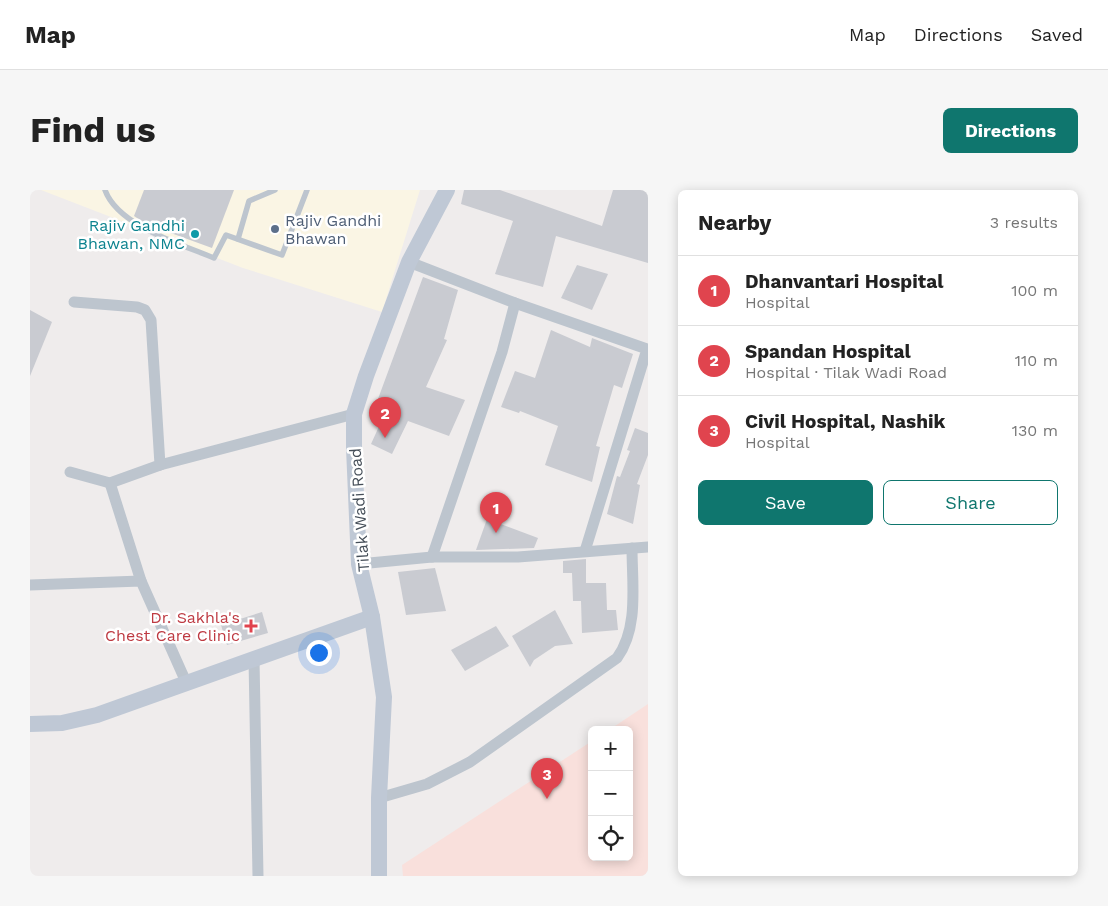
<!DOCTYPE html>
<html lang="en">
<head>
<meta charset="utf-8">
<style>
  body { margin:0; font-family:"Work Sans",sans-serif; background:#f6f6f6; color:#222 }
  .controls { position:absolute; right:15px; bottom:15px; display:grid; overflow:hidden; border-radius:8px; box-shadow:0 2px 12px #0003 }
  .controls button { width:45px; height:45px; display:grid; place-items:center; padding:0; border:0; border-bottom:1px solid #e0e0e0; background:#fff; color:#222; font:25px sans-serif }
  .you { position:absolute; left:288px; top:462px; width:18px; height:18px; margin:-12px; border:4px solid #fff; border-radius:50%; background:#1a73e8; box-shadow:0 0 0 8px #1a73e833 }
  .badge { display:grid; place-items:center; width:32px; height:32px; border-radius:50%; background:#0f766e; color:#fff; font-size:16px; font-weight:700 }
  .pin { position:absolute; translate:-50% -41px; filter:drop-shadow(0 1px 2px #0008) }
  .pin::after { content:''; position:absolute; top:26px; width:18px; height:15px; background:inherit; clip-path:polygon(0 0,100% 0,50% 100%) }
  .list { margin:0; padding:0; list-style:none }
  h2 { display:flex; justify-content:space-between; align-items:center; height:65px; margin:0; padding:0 20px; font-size:21px }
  h2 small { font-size:16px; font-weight:400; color:#767676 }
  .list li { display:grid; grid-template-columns:32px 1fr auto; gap:15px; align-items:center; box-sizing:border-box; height:70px; padding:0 20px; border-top:1px solid #e0e0e0 }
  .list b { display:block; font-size:19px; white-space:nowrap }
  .list p { margin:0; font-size:16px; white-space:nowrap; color:#767676 }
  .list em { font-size:16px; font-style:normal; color:#767676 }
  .actions { display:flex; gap:10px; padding:15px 20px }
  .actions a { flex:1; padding:11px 0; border:1px solid #0f766e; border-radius:8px; text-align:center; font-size:18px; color:#0f766e }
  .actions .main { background:#0f766e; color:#fff }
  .icon { flex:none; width:28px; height:28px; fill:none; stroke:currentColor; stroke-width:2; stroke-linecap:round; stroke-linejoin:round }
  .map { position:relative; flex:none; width:618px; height:686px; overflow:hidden; border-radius:8px }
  header { display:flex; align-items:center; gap:30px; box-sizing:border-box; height:70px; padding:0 25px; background:#fff; border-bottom:1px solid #e0e0e0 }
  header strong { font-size:24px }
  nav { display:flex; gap:28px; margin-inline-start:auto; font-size:18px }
  .intro { display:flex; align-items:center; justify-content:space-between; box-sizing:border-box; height:120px; padding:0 30px }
  h1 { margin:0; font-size:35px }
  .button { padding:12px 22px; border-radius:8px; background:#0f766e; color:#fff; font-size:18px; font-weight:700 }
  main { display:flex; gap:30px; padding:0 30px }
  aside { flex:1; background:#fff; border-radius:8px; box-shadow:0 2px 12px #0003 }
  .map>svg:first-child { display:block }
  .commercial { fill:#faf5e4 }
  .medical { fill:#f9e0dc }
  .building { fill:#c9cbd1 }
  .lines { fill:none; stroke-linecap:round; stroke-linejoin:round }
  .lane { stroke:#bdc5ce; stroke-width:5.5 }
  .street { stroke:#bdc5ce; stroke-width:11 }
  .secondary { stroke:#bfc8d5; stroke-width:16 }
  .service-dot { fill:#5c6f8a; stroke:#fff; stroke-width:2 }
  .culture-dot { fill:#0f9aa8; stroke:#fff; stroke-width:2 }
  .health-dot { fill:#e0444e; stroke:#fff; stroke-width:2 }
  .labels { text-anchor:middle; stroke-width:5; stroke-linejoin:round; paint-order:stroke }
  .service-label { font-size:16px; fill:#4e5e75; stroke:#fff; text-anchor:start }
  .culture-label { font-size:16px; fill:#0d838f; stroke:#fff; text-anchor:end }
  .street-label { font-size:16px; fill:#454e58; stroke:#fff }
  .health-label { font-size:16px; fill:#be3a42; stroke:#fff; text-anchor:end }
</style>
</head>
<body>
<header>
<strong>Map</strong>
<nav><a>Map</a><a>Directions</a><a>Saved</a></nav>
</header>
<div class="intro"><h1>Find us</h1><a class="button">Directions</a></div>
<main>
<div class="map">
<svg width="618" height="686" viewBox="0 0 618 686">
  <rect width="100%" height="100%" fill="#efecec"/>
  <!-- commercial -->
  <polygon class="commercial" points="11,0 390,0 352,122 213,78"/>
  <!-- medical -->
  <polygon class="medical" points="618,514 618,686 373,686 372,675 562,551 562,667 599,667 599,540 579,540"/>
  <!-- building -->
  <g class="building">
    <polygon points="114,0 204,0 182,58 116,34 104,26"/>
    <polygon points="434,0 470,0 572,36 583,0 618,0 618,73 526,46 513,97 465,84 483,31 431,14"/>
    <polygon points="547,75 578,84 562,120 531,108"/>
    <polygon points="393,87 428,100 414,149 417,150 396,197 435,210 419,246 378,231 362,264 341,254 356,221 345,217"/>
    <polygon points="0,120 22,132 0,186"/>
    <polygon points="521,140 560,157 562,148 603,164 592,198 584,195 566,256 570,257 562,292 515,275 528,236 490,221 489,223 471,217 485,181 505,188"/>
    <polygon points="605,238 618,243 618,265 607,294 610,295 603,334 577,324 587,286 590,287 600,261 597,260"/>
    <polygon points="457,329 508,348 504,358 446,360"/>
    <polygon points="556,369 556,393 576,393 577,420 586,420 588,440 552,443 551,411 543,411 542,383 533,383 533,371"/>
    <polygon points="405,378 416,421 376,425 368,382"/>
    <polygon points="525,420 543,454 525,456 504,470 500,477 482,446"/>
    <polygon points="232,422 238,443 197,455 191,435"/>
    <polygon points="466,436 479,456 435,481 421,460"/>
  </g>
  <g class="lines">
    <!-- lane -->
    <g class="lane">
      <path d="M 75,0 C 88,36 151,54 184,68 L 196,45 L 252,65 L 277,0"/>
      <polyline points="208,49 219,11 245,0"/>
    </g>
    <!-- street -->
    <g class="street">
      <polyline points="379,72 485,113 617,159 555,361"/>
      <polyline points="130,275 324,224"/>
      <polyline points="40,282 80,293 130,275 121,130 115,120 107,117 44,112"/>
      <polyline points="80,293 111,391"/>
      <polyline points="402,367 472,162 485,113"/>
      <polyline points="329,374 402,367 488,367 618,357"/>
      <polyline points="0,395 111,391 156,492"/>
      <polyline points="224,469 228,686"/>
      <path d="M 349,608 L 397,594 L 440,572 L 587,468 C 609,438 602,394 602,358"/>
    </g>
    <!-- secondary -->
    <g class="secondary">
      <polyline points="0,534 32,533 67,525 342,427"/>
      <polyline points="349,686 349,608 354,507 342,427 329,374 324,258 324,224 336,186 379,72 417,0"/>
    </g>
  </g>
  <!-- markers -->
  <circle class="service-dot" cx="245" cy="39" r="5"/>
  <circle class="culture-dot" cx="165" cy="44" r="5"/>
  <path class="health-dot" d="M218.5 428.5h5v5h5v5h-5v5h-5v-5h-5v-5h5z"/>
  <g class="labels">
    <!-- service labels -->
    <g class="service-label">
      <text x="255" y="36">Rajiv Gandhi<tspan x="255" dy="18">Bhawan</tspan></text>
    </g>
    <!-- culture labels -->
    <g class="culture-label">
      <text x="155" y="41">Rajiv Gandhi<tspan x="155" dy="18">Bhawan, NMC</tspan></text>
    </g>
    <!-- street labels -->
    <g class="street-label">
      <text transform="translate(329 320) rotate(-94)" y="6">Tilak Wadi Road</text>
    </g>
    <!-- health labels -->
    <g class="health-label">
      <text x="210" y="433">Dr. Sakhla's<tspan x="210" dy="18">Chest Care Clinic</tspan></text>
    </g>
  </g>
</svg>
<div class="controls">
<button>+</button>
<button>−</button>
<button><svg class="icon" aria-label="locate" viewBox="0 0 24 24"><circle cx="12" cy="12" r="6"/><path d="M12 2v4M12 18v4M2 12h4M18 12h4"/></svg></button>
</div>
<div class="you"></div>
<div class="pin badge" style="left:466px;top:343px;background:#e0444e">1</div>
<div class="pin badge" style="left:355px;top:248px;background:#e0444e">2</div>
<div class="pin badge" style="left:517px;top:609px;background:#e0444e">3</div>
</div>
<aside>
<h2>Nearby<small>3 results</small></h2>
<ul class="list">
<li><span class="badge" style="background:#e0444e">1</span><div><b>Dhanvantari Hospital</b><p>Hospital</p></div><em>100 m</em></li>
<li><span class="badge" style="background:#e0444e">2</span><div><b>Spandan Hospital</b><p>Hospital · Tilak Wadi Road</p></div><em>110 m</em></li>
<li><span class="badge" style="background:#e0444e">3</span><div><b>Civil Hospital, Nashik</b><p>Hospital</p></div><em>130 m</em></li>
</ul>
<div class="actions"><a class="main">Save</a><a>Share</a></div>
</aside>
</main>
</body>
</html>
